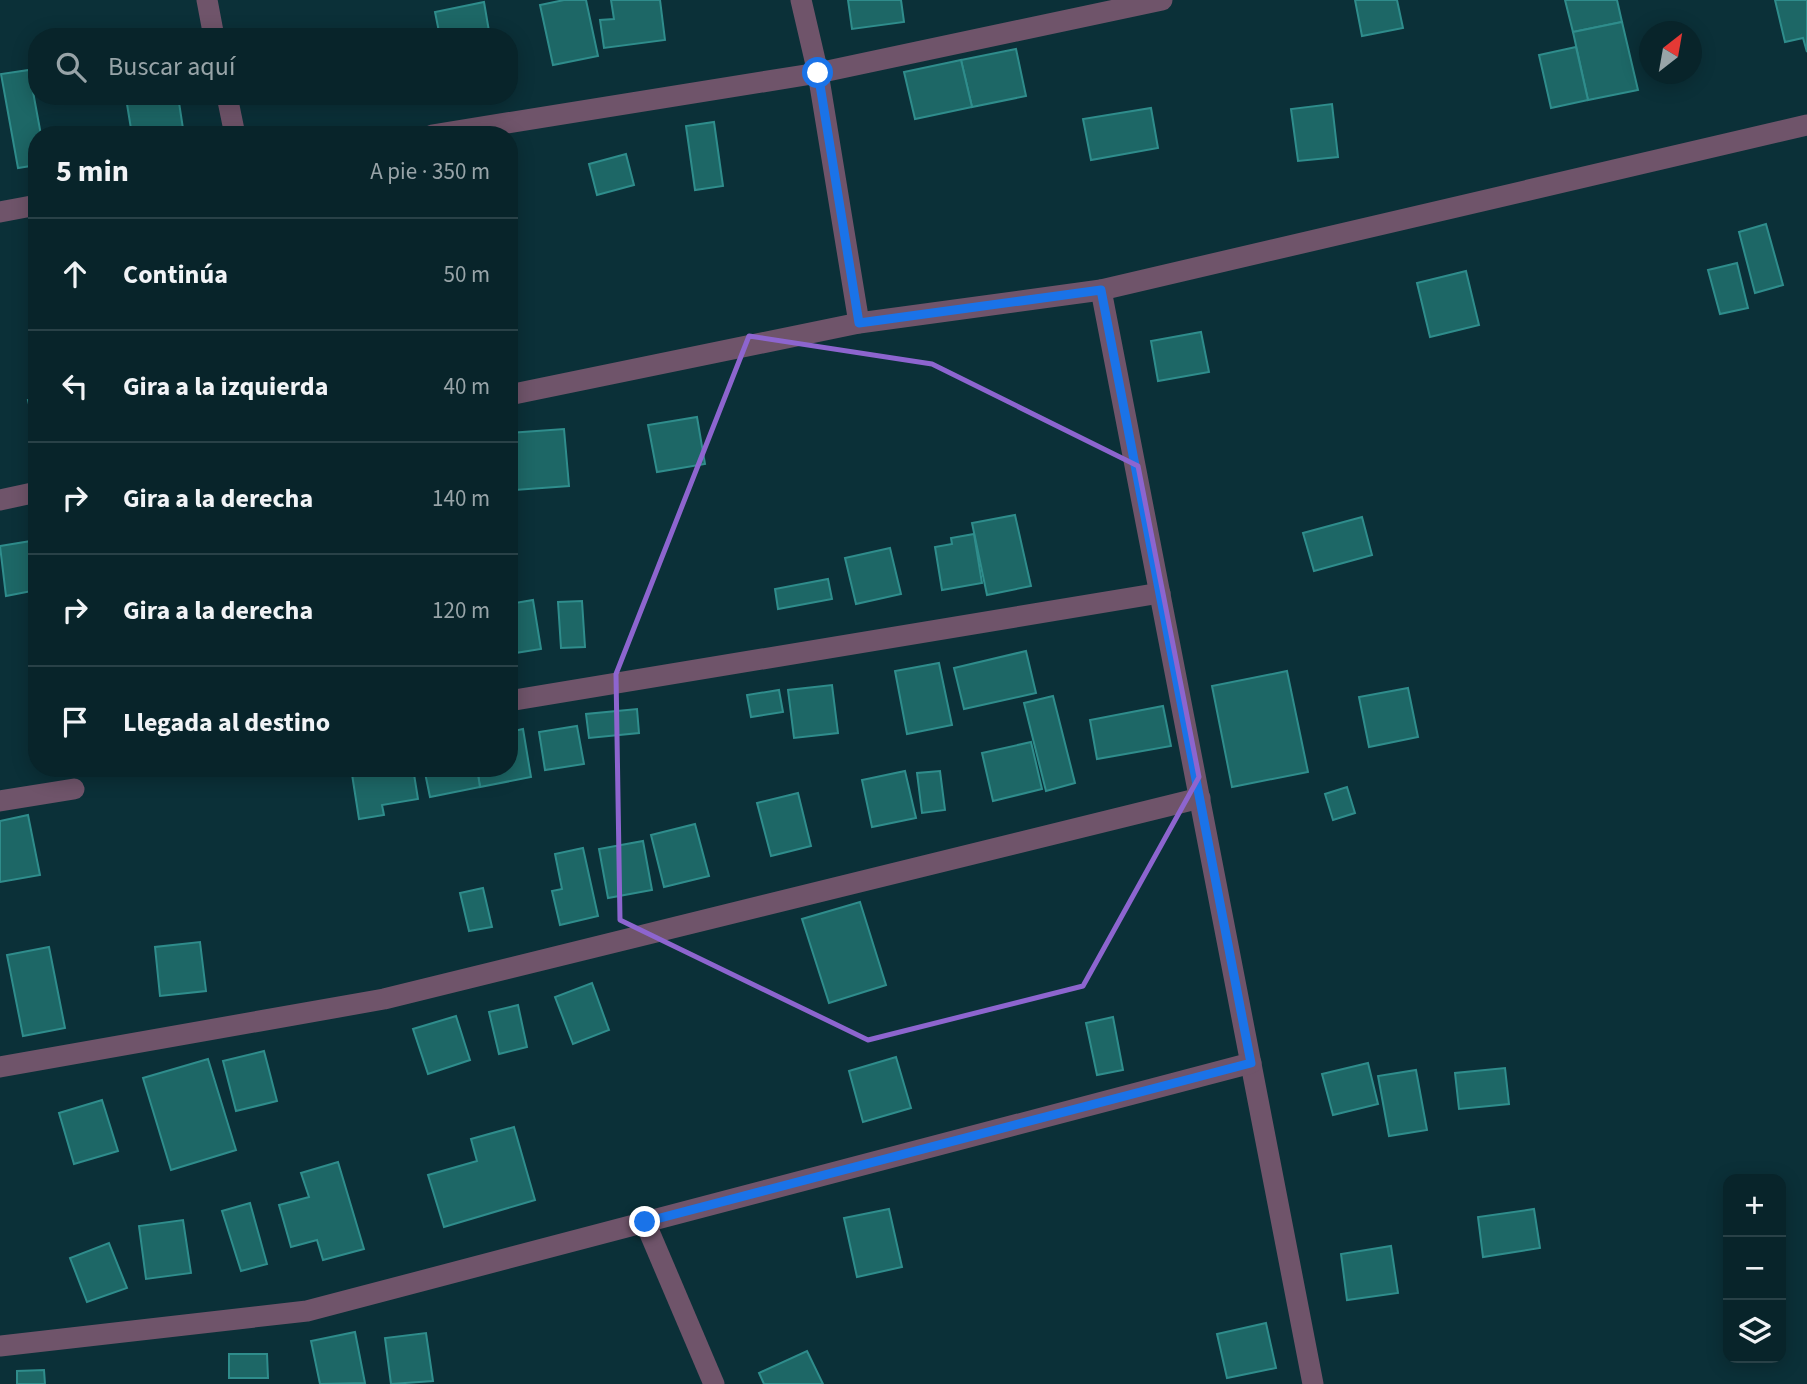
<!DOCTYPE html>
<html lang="es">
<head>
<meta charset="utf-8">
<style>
  body { margin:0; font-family:"Source Sans 3",sans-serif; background:#163036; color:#f1f3f6 }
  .controls { position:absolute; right:21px; bottom:21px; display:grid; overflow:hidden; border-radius:14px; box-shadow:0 4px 18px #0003 }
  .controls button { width:63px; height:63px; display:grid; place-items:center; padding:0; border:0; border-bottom:2px solid #294147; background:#08242a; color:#f1f3f6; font:35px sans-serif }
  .compass { position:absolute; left:1639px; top:21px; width:63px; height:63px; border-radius:50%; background:#08242a; box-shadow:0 4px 18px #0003; rotate:31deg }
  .stop { position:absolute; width:21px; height:21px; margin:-16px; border:5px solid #1a73e8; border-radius:50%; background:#fff }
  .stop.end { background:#1a73e8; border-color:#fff; box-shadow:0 2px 7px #0008 }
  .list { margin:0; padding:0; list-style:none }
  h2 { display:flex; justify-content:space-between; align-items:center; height:91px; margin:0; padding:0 28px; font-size:30px }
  h2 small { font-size:23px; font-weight:400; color:#98a4a8 }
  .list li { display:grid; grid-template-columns:46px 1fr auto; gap:21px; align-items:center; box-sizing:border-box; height:112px; padding:0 28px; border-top:2px solid #294147 }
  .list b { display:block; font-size:26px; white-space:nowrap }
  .list em { font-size:23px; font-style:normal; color:#98a4a8 }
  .icon { flex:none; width:38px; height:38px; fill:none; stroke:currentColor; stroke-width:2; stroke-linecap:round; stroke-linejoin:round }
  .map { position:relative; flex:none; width:1807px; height:1384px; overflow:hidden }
  .search { position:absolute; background:#08242a; box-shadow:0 4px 18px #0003; left:28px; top:28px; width:490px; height:77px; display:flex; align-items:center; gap:18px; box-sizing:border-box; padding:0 24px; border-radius:28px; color:#98a4a8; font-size:26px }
  .panel { position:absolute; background:#08242a; box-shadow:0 4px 18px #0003; left:28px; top:126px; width:490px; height:651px; border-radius:28px }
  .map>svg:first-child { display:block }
  .building { fill:#1d6766; stroke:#2f8d8c; stroke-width:2 }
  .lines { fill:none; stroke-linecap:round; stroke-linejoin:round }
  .street { stroke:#6f546a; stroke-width:21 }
  .route { stroke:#1a73e8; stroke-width:9 }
  .marked { fill:none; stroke:#8d65cf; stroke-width:5; stroke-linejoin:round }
</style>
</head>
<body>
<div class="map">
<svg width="1807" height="1384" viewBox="0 0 1807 1384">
  <rect width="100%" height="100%" fill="#0b3038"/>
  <!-- building -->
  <g class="building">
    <polygon points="564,0 586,0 598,56 553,65 540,5"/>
    <polygon points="611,0 660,0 665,40 604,48 600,20 614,19"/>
    <polygon points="848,0 901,0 904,22 852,29"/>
    <polygon points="1355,0 1397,0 1403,28 1362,36"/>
    <polygon points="1565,0 1617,0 1622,22 1573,32"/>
    <polygon points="1775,0 1807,0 1807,52 1803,38 1785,42"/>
    <polygon points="484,2 490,37 440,37 435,12"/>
    <polygon points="1622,22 1638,90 1588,100 1573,32"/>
    <polygon points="1576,47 1588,100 1551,108 1539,55"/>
    <polygon points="1016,49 1026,96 972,107 961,60"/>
    <polygon points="961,60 972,107 915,119 904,72"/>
    <polygon points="29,70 41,135 37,135 37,165 18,168 1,74"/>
    <polygon points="138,96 178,96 184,135 132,135 126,98"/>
    <polygon points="1332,104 1338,157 1298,161 1291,109"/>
    <polygon points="1151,108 1158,148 1091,160 1083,119"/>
    <polygon points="714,122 723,186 695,190 686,126"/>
    <polygon points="626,154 634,185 597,195 589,164"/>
    <polygon points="1766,224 1783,285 1755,293 1739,232"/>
    <polygon points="1737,263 1748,308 1720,314 1708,270"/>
    <polygon points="1466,271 1479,325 1430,337 1417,283"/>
    <polygon points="1201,332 1209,372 1158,381 1151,341"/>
    <polygon points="37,398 37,440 28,400"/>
    <polygon points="697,417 705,464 657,472 648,425"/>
    <polygon points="564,429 569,486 515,490 512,463 509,463 509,433"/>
    <polygon points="1015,515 1031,586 987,595 972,523"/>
    <polygon points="1362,517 1372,555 1314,571 1303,533"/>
    <polygon points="974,534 982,583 942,590 935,547 952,544 951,538"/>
    <polygon points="37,540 37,590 6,596 0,546"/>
    <polygon points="890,548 901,594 856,604 845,558"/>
    <polygon points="828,579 832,599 778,609 775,589"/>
    <polygon points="533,600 541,649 509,654 509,604"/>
    <polygon points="582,601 585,647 561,648 558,602"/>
    <polygon points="1026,651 1036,693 964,709 954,668"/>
    <polygon points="939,663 952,725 907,734 895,671"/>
    <polygon points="1287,671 1308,772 1232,787 1212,686"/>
    <polygon points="832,685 838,733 794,738 788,690"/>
    <polygon points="1408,688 1418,737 1369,747 1359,697"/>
    <polygon points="779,690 783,712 751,717 747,695"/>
    <polygon points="1053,696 1075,783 1046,791 1024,703"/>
    <polygon points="1163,706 1171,746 1097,759 1090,720"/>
    <polygon points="637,709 639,733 589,738 586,714"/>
    <polygon points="577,726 584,764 545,770 539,732"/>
    <polygon points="523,729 531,777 480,787 477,768 509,768 509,732"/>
    <polygon points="1031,742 1042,789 993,801 982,753"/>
    <polygon points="351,768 413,768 418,799 382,805 384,815 359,819"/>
    <polygon points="424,768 477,768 480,787 430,797"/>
    <polygon points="905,771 916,818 872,827 862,780"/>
    <polygon points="940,771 945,810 922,813 917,773"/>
    <polygon points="1347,787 1355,813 1333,820 1325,794"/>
    <polygon points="798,793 811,846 771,856 757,803"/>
    <polygon points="28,815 40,875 0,882 0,821"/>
    <polygon points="695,824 709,876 664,887 651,835"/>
    <polygon points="643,841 652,890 608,898 599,849"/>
    <polygon points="583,848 598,916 560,925 552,891 562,889 555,854"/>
    <polygon points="483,888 492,927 469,931 460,893"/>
    <polygon points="860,902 886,985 829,1003 802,919"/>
    <polygon points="200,942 206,991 160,996 155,947"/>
    <polygon points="49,947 65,1028 23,1036 7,955"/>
    <polygon points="592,983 609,1030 573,1044 555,997"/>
    <polygon points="518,1005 527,1047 499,1054 489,1012"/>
    <polygon points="456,1016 470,1060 428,1074 413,1029"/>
    <polygon points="1113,1017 1123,1070 1097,1075 1086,1023"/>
    <polygon points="264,1051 277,1101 236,1111 223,1061"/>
    <polygon points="896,1057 911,1108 863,1122 849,1071"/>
    <polygon points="208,1059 236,1150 171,1170 143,1078"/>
    <polygon points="1368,1063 1378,1104 1333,1115 1322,1074"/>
    <polygon points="1505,1068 1509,1104 1459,1109 1455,1073"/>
    <polygon points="1416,1070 1427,1130 1389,1136 1378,1076"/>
    <polygon points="102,1100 118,1151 74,1164 59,1113"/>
    <polygon points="514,1127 535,1200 444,1227 428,1175 477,1161 471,1139"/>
    <polygon points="338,1162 364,1249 323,1260 317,1240 291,1247 279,1205 309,1197 301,1173"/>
    <polygon points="250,1203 267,1264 241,1271 222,1211"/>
    <polygon points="889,1209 902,1267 857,1277 844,1218"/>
    <polygon points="1534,1209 1540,1248 1483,1257 1478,1217"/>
    <polygon points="183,1220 191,1273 146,1279 139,1226"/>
    <polygon points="109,1243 127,1288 87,1302 70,1258"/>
    <polygon points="1391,1246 1398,1293 1347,1300 1341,1254"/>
    <polygon points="1266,1323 1276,1368 1227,1378 1217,1334"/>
    <polygon points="355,1332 365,1383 320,1384 311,1341"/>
    <polygon points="426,1333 433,1381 391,1384 385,1338"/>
    <polygon points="807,1351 823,1384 764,1384 759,1373"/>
    <polygon points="229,1354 267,1354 268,1378 229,1378"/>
    <polygon points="44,1370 45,1384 17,1384 17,1371"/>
  </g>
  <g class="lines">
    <!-- street -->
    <g class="street">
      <polyline points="207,0 214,37"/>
      <polyline points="801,0 818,73 859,323"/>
      <polyline points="227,96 235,135"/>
      <polyline points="432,135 818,73 1162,0"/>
      <polyline points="0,212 37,205"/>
      <polyline points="1101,290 1313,1384"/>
      <polyline points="509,395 859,323 1101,290 1807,125"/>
      <polyline points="0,500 37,492"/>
      <polyline points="509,701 1160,593"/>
      <polyline points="0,801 74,789"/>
      <polyline points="0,1067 384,999 1200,798"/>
      <polyline points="645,1222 714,1384"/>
      <polyline points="0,1346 307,1311 1251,1063"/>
    </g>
  </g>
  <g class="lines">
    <!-- route -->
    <polyline class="route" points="645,1222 1251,1063 1101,290 859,323 818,73"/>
  </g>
  <!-- marked area -->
  <path class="marked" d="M 749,336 L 932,364 L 1138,466 L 1199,777 L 1083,986 L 868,1040 L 620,920 L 616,674 Z"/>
</svg>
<div class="controls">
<button>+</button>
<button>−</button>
<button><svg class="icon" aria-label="layers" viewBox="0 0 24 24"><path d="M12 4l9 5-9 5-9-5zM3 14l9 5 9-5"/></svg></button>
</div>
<svg class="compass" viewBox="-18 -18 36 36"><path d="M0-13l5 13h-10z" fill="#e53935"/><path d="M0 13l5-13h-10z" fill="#98a4a8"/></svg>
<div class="stop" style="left:818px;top:73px"></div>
<div class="stop end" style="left:645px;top:1222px"></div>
<div class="search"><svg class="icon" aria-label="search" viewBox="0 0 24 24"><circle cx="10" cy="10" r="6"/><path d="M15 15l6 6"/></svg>Buscar aquí</div>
<section class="panel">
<h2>5 min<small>A pie · 350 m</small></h2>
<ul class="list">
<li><svg class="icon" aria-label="ahead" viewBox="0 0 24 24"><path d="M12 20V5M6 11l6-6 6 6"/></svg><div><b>Continúa</b></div><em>50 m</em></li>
<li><svg class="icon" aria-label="left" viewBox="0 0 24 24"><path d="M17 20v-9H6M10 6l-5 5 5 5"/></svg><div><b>Gira a la izquierda</b></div><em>40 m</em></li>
<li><svg class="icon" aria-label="right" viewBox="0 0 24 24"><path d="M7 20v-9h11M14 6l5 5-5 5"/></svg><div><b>Gira a la derecha</b></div><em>140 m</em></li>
<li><svg class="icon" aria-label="right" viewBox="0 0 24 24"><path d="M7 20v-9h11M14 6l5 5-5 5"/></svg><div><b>Gira a la derecha</b></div><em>120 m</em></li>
<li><svg class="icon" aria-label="arrive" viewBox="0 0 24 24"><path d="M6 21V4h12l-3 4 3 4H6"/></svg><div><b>Llegada al destino</b></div></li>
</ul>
</section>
</div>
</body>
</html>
